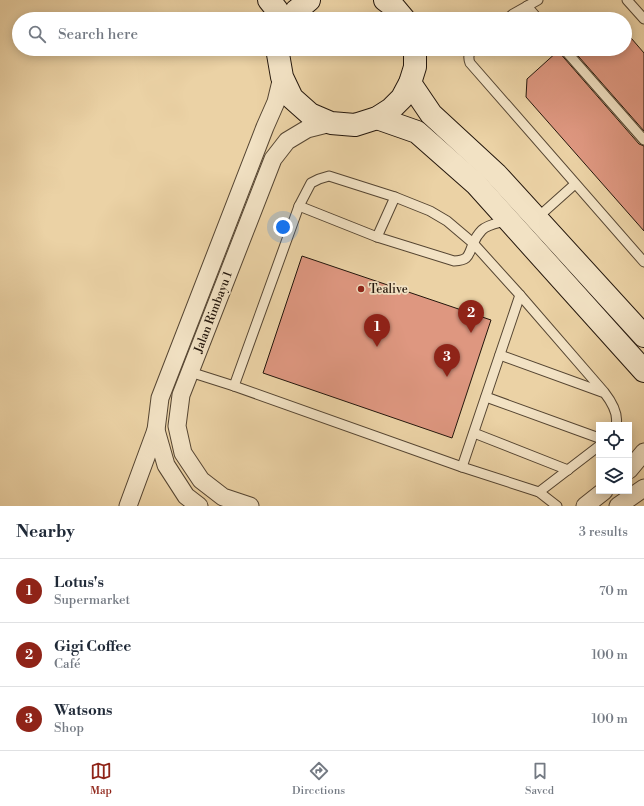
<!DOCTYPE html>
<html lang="en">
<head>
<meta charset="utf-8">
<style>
  body { margin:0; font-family:"Libre Bodoni",serif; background:#f6f6f7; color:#1f2937 }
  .controls { position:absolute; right:12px; bottom:12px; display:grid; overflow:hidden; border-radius:0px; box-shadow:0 2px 10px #0003 }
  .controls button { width:36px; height:36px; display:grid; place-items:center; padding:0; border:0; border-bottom:1px solid #e0e1e3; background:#fff; color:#1f2937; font:20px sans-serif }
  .you { position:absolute; left:283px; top:227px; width:14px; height:14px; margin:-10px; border:3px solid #fff; border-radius:50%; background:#1a73e8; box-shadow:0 0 0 6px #1a73e833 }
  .badge { display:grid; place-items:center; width:26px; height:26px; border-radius:50%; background:#8f2418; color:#fff; font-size:13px; font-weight:700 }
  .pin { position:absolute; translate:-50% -33px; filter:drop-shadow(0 1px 2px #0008) }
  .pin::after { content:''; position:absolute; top:21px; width:14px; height:12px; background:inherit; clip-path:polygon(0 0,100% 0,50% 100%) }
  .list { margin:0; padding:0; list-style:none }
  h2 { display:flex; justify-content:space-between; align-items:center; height:52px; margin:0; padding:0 16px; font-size:17px }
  h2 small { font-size:13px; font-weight:400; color:#747a83 }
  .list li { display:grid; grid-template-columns:26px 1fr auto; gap:12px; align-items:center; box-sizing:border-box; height:64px; padding:0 16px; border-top:1px solid #e0e1e3 }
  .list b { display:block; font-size:15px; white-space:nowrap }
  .list p { margin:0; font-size:13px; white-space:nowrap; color:#747a83 }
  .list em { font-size:13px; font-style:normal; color:#747a83 }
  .icon { flex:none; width:22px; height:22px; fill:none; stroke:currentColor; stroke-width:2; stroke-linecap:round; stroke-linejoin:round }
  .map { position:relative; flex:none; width:644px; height:506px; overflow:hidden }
  .search { position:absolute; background:#fff; box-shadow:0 2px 10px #0003; left:12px; right:12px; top:12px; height:44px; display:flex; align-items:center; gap:10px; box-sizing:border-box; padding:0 14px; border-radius:22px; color:#747a83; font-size:15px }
  .sheet { height:244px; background:#fff }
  nav { display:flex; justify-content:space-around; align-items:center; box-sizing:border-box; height:56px; border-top:1px solid #e0e1e3; background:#fff; font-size:11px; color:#747a83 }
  nav a { display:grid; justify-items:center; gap:2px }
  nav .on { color:#8f2418 }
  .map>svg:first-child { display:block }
  .building { fill:#de9780; stroke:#23160c }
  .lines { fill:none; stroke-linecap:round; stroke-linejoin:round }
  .lane-casing { stroke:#554532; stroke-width:11 }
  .street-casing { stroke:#554532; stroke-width:19 }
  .secondary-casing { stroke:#23160c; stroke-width:24 }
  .lane { stroke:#f2e2c4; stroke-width:9 }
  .street { stroke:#f2e2c4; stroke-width:17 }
  .secondary { stroke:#f2e2c4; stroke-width:22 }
  .poi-dot { fill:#8f2418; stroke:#f2e2c4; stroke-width:1.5 }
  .labels { text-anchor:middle; stroke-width:3.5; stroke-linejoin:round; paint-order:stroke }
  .poi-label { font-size:12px; fill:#23160c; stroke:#f2e2c4; text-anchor:start }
  .street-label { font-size:12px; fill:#23160c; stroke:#f2e2c4 }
</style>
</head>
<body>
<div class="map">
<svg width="644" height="506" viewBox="0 0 644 506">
  <rect width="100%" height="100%" fill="#ebd2a5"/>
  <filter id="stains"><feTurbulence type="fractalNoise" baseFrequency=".005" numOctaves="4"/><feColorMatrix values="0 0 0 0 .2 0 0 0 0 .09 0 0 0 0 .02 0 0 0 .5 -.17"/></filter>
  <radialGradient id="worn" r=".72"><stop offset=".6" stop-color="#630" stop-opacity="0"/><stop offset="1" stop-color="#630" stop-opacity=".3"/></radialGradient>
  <!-- building -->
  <g class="building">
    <polygon points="625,31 644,53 644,131 572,49 625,49"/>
    <polygon points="558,51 639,144 644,146 644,231 526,97 527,79"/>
    <polygon points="302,256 491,320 452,438 263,373"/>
  </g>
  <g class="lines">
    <defs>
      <g id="lane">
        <polyline points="627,0 644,19"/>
        <polyline points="527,6 538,19"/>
        <polyline points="507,19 513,14 538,0"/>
        <path d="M 472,49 C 468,54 468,58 470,63 L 644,262"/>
        <polyline points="564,49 644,140"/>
        <path d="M 299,206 L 377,237 L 454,261 C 469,260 468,256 473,244 C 475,239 478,234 482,230 C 488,224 500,223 508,220"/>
        <polyline points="537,218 575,184"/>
        <polyline points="377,237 395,197"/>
        <polyline points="500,355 602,392"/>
        <polyline points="190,372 234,386 462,467 539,492 557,506"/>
        <path d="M 234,386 L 299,206 L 311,183 L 319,179 L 329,176 L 395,197 L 430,211 L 447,221 L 473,243 L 520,295 L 604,392 C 611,401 619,413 616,425"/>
        <polyline points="486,397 599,438"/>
        <polyline points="474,433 568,470"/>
        <polyline points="462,467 520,295"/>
        <polyline points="539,492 599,446"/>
      </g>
      <g id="street">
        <polyline points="629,470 644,452"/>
        <polyline points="128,506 156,430"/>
        <polyline points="199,506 186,496 166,465 156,430 160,398 265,127 276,102 282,77"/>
        <polyline points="250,506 223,497 201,480 183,453 177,426 181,395 273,159 287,141 307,129 331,123"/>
        <polyline points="585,506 604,491"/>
        <polyline points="618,506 644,488"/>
      </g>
      <g id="secondary">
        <polyline points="269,0 277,10 280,19"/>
        <polyline points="385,0 393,6 404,19"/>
        <polyline points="290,19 296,11 309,0"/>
        <polyline points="279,49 278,54 282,77 292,98 310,114 331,123 355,125 377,118 391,109 402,98 410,83 415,67 415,49"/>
        <polyline points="410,83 431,114 496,174 644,336"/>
        <polyline points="377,118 417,132 476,184 644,371"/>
      </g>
    </defs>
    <!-- lane casing -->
    <use href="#lane" class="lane-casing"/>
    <!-- street casing -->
    <use href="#street" class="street-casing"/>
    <!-- secondary casing -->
    <use href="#secondary" class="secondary-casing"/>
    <!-- lane -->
    <use href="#lane" class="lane"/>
    <!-- street -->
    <use href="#street" class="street"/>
    <!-- secondary -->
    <use href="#secondary" class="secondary"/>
  </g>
  <!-- markers -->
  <circle class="poi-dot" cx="361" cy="289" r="4"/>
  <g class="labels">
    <!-- poi labels -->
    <g class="poi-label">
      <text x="369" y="293">Tealive</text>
    </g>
    <!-- street labels -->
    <g class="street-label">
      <text transform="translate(213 312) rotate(-69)" y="4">Jalan Rimbayu 1</text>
    </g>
  </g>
  <rect width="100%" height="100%" filter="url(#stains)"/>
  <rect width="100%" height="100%" fill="url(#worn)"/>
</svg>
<div class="controls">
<button><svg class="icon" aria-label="locate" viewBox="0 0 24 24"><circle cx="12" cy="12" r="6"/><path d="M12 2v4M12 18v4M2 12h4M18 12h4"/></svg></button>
<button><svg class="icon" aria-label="layers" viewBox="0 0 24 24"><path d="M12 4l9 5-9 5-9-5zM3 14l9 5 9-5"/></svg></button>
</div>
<div class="you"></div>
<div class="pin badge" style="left:377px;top:347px">1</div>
<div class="pin badge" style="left:471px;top:333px">2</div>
<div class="pin badge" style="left:447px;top:377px">3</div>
<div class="search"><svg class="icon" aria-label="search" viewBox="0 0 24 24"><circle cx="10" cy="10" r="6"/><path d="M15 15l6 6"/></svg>Search here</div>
</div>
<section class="sheet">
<h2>Nearby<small>3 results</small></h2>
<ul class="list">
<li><span class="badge">1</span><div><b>Lotus's</b><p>Supermarket</p></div><em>70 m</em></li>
<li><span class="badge">2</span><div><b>Gigi Coffee</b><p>Café</p></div><em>100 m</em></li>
<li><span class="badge">3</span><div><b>Watsons</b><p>Shop</p></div><em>100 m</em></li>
</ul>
</section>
<nav>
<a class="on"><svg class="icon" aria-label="map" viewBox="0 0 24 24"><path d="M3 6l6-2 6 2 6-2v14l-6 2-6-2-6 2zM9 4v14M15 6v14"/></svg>Map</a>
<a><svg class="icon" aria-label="directions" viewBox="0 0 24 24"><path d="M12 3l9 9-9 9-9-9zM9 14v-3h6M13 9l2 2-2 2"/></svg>Directions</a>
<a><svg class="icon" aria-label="saved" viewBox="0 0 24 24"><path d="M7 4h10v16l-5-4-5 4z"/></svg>Saved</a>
</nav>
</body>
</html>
